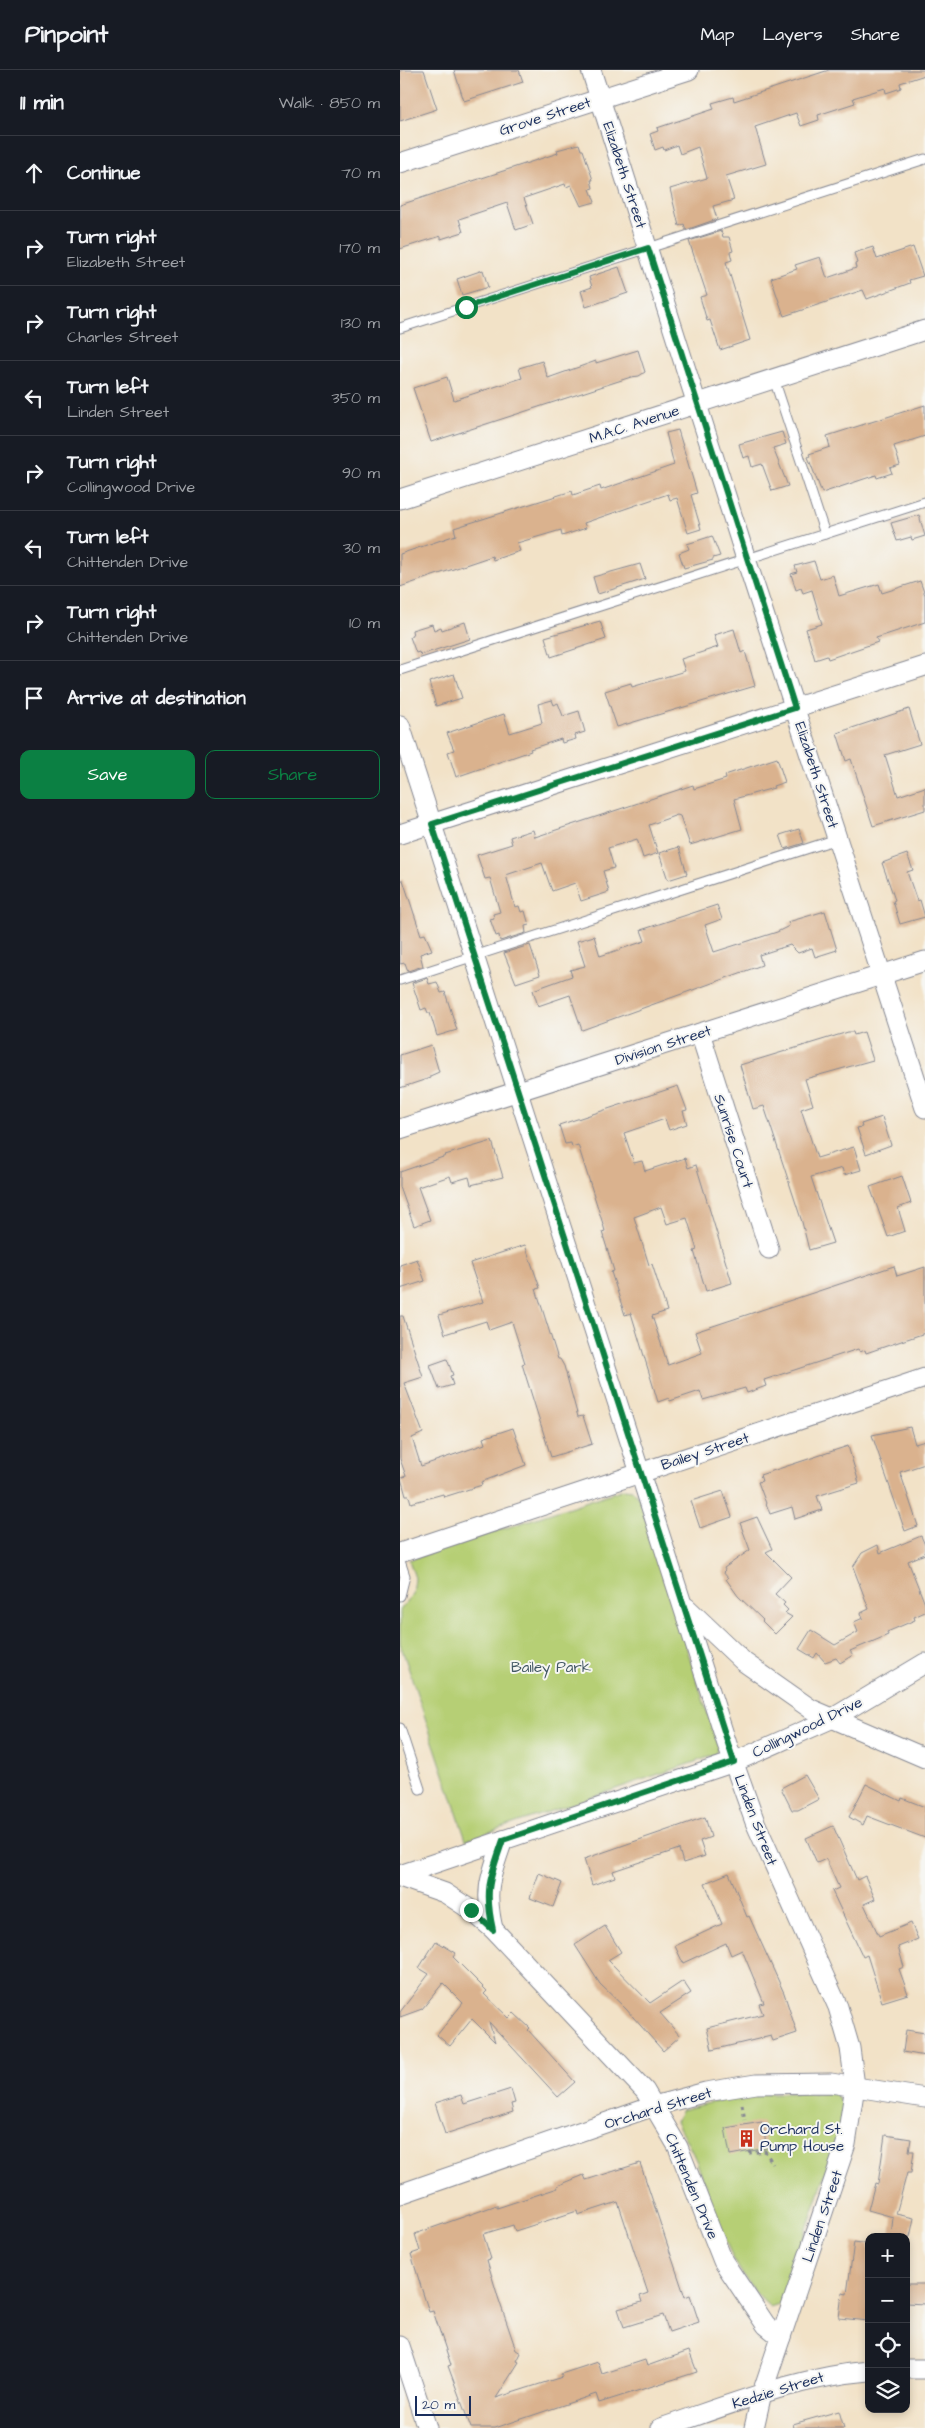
<!DOCTYPE html>
<html lang="en">
<head>
<meta charset="utf-8">
<style>
  body { margin:0; font-family:"Architects Daughter",sans-serif; background:#20242c; color:#f1f3f6 }
  .controls { position:absolute; right:15px; bottom:15px; display:grid; overflow:hidden; border-radius:10px; box-shadow:0 2px 8px #0003 }
  .controls button { width:45px; height:45px; display:grid; place-items:center; padding:0; border:0; border-bottom:1px solid #363941; background:#171b24; color:#f1f3f6; font:25px sans-serif }
  .scale { position:absolute; left:15px; bottom:12px; width:56px; box-sizing:border-box; padding-left:5px; border:2px solid #1b2f5e; border-top:0; font-size:14px; line-height:18px; white-space:nowrap; color:#1b2f5e; -webkit-text-stroke:4px #f6f6f2; paint-order:stroke }
  .stop { position:absolute; width:15px; height:15px; margin:-11px; border:4px solid #0b8043; border-radius:50%; background:#fff }
  .stop.end { background:#0b8043; border-color:#fff; box-shadow:0 1px 5px #0008 }
  .list { margin:0; padding:0; list-style:none }
  h2 { display:flex; justify-content:space-between; align-items:center; height:65px; margin:0; padding:0 20px; font-size:21px }
  h2 small { font-size:16px; font-weight:400; color:#9ea1a6 }
  .list li { display:grid; grid-template-columns:32px 1fr auto; gap:15px; align-items:center; box-sizing:border-box; height:75px; padding:0 20px; border-top:1px solid #363941 }
  .list b { display:block; font-size:19px; white-space:nowrap }
  .list p { margin:0; font-size:16px; white-space:nowrap; color:#9ea1a6 }
  .list em { font-size:16px; font-style:normal; color:#9ea1a6 }
  .actions { display:flex; gap:10px; padding:15px 20px }
  .actions a { flex:1; padding:11px 0; border:1px solid #0b8043; border-radius:10px; text-align:center; font-size:18px; color:#0b8043 }
  .actions .main { background:#0b8043; color:#fff }
  .icon { flex:none; width:28px; height:28px; fill:none; stroke:currentColor; stroke-width:2; stroke-linecap:round; stroke-linejoin:round }
  .map { position:relative; flex:none; width:525px; height:2358px; overflow:hidden }
  header { display:flex; align-items:center; gap:30px; box-sizing:border-box; height:70px; padding:0 25px; background:#171b24; border-bottom:1px solid #363941 }
  header strong { font-size:24px }
  nav { display:flex; gap:28px; margin-inline-start:auto; font-size:18px }
  main { display:flex }
  aside { flex:1; background:#171b24 }
  .map>svg:first-child { display:block }
  .green { fill:#b6cf74; stroke:#687f69 }
  .building { fill:#dab28e }
  .lines { fill:none; stroke-linecap:round; stroke-linejoin:round }
  .service-casing { stroke:#868892; stroke-width:11 }
  .minor-casing { stroke:#868892; stroke-width:21 }
  .path { stroke:#868892; stroke-width:3; stroke-dasharray:4 4; stroke-linecap:butt }
  .service { stroke:#fff; stroke-width:9 }
  .minor { stroke:#fff; stroke-width:19 }
  .route { stroke:#0b8043; stroke-width:6 }
  .labels { text-anchor:middle; stroke-width:4; stroke-linejoin:round; paint-order:stroke }
  .street-label { font-size:15px; fill:#1b2f5e; stroke:#f6f6f2 }
  .park-label { font-size:15px; fill:#425764; stroke:#f6f6f2 }
  .poi-label { font-size:15px; fill:#1b2f5e; stroke:#f6f6f2; text-anchor:start }
</style>
</head>
<body>
<header>
<strong>Pinpoint</strong>
<nav><a>Map</a><a>Layers</a><a>Share</a></nav>
</header>
<main>
<aside>
<h2>11 min<small>Walk · 850 m</small></h2>
<ul class="list">
<li><svg class="icon" aria-label="ahead" viewBox="0 0 24 24"><path d="M12 20V5M6 11l6-6 6 6"/></svg><div><b>Continue</b></div><em>70 m</em></li>
<li><svg class="icon" aria-label="right" viewBox="0 0 24 24"><path d="M7 20v-9h11M14 6l5 5-5 5"/></svg><div><b>Turn right</b><p>Elizabeth Street</p></div><em>170 m</em></li>
<li><svg class="icon" aria-label="right" viewBox="0 0 24 24"><path d="M7 20v-9h11M14 6l5 5-5 5"/></svg><div><b>Turn right</b><p>Charles Street</p></div><em>130 m</em></li>
<li><svg class="icon" aria-label="left" viewBox="0 0 24 24"><path d="M17 20v-9H6M10 6l-5 5 5 5"/></svg><div><b>Turn left</b><p>Linden Street</p></div><em>350 m</em></li>
<li><svg class="icon" aria-label="right" viewBox="0 0 24 24"><path d="M7 20v-9h11M14 6l5 5-5 5"/></svg><div><b>Turn right</b><p>Collingwood Drive</p></div><em>90 m</em></li>
<li><svg class="icon" aria-label="left" viewBox="0 0 24 24"><path d="M17 20v-9H6M10 6l-5 5 5 5"/></svg><div><b>Turn left</b><p>Chittenden Drive</p></div><em>30 m</em></li>
<li><svg class="icon" aria-label="right" viewBox="0 0 24 24"><path d="M7 20v-9h11M14 6l5 5-5 5"/></svg><div><b>Turn right</b><p>Chittenden Drive</p></div><em>10 m</em></li>
<li><svg class="icon" aria-label="arrive" viewBox="0 0 24 24"><path d="M6 21V4h12l-3 4 3 4H6"/></svg><div><b>Arrive at destination</b></div></li>
</ul>
<div class="actions"><a class="main">Save</a><a>Share</a></div>
</aside>
<div class="map">
<svg width="525" height="2358" viewBox="0 0 525 2358">
  <rect width="100%" height="100%" fill="#f6f6f2"/>
  <filter id="ink" filterUnits="userSpaceOnUse"><feTurbulence type="fractalNoise" baseFrequency=".02" numOctaves="2"/><feDisplacementMap in="SourceGraphic" scale="10" xChannelSelector="R" yChannelSelector="G"/><feConvolveMatrix kernelMatrix="1 2 1 2 8 2 1 2 1" color-interpolation-filters="sRGB"/></filter>
  <filter id="wash" filterUnits="userSpaceOnUse"><feTurbulence type="fractalNoise" baseFrequency=".0096" numOctaves="4" result="noise"/><feDisplacementMap in="SourceGraphic" scale="20" xChannelSelector="R" yChannelSelector="G"/><feGaussianBlur stdDeviation="1.12" result="paint"/><feColorMatrix in="noise" values="0 0 0 0 0 0 0 0 0 0 0 0 0 0 0 0 0 1.4 0 .05"/><feComposite in="paint" operator="in"/></filter>
  <g filter="url(#wash)">
    <rect width="100%" height="100%" fill="#f2e2c7"/>
    <!-- green -->
    <g class="green">
      <polygon points="224,1419 233,1420 238,1426 318,1676 315,1685 66,1770 0,1573 0,1540 13,1524 15,1508 9,1490"/>
      <path d="M 363,2023 L 434,2023 L 444,2037 L 433,2081 L 382,2233 L 370,2237 C 327,2200 316,2140 296,2090 C 290,2077 283,2064 276,2052 L 281,2040 L 322,2030 Z"/>
    </g>
    <g id="blocks">
      <!-- building -->
      <g class="building">
        <polygon points="0,0 24,0 37,39 0,51"/>
        <polygon points="54,0 119,0 123,12 64,31"/>
        <polygon points="429,0 525,0 525,5 500,13 501,18 486,23 485,18 453,28 455,33 418,45 419,50 401,56 396,43 355,57 366,94 326,106 334,130 313,136 317,149 286,160 284,154 279,156 270,119 307,108 298,77 280,84 277,75 264,80 263,77 255,80 250,64 258,61 257,58 314,39 312,33 333,27 334,31"/>
        <polygon points="179,74 181,80 183,80 193,110 191,110 193,118 190,119 195,132 181,136 171,115 166,117 165,114 124,128 133,154 116,160 107,133 59,149 63,162 41,169 41,166 0,179 0,135 158,83 157,80"/>
        <polygon points="321,161 323,167 329,167 333,181 330,182 332,190 326,192 350,270 320,280 310,250 307,251 300,227 307,225 289,171"/>
        <polygon points="473,177 477,189 513,177 523,206 509,210 510,213 467,229 463,220 384,246 371,208 397,199 395,195 420,187 427,208 456,198 455,194 457,193 454,183"/>
        <polygon points="219,197 228,223 186,237 181,221 192,217 189,207"/>
        <polygon points="83,200 88,217 62,225 57,209"/>
        <polygon points="238,280 245,302 239,306 231,307 31,372 13,318 47,307 54,330 122,308 119,298 142,291 148,308 196,291 196,293"/>
        <polygon points="525,335 525,366 494,376 500,395 490,398 492,403 477,408 476,405 422,423 408,387 410,386 409,384 430,377 427,366"/>
        <polygon points="278,360 297,423 291,425 301,459 288,463 277,428 270,430 268,424 184,453 186,458 162,466 161,460 117,473 120,481 93,490 92,486 0,517 0,484 56,465 54,458 172,421 173,425 200,416 201,420 274,395 266,363"/>
        <polygon points="382,362 386,374 373,378 388,416 372,421 362,394 352,397 349,386 343,388 339,374"/>
        <polygon points="519,445 525,466 512,470 511,467 497,471 491,453"/>
        <polygon points="312,466 320,486 313,488 313,490 284,498 279,483 289,479 287,474"/>
        <polygon points="414,491 420,509 433,505 439,526 479,514 482,523 520,511 525,525 525,552 476,568 478,572 428,589 427,586 415,590 406,559 422,554 412,520 403,523 401,518 396,520 391,504 397,502 395,496"/>
        <polygon points="240,494 245,509 198,524 193,507"/>
        <polygon points="200,551 206,569 151,587 145,567"/>
        <polygon points="65,552 70,569 20,585 19,582 16,583 10,567 13,566 12,560 32,554 34,560 41,557 42,560"/>
        <polygon points="334,559 341,583 345,581 355,616 217,657 205,621 231,613 232,617 285,601 281,589 318,577 314,565"/>
        <polygon points="54,604 62,628 36,636 29,612"/>
        <polygon points="152,630 154,635 158,633 163,646 179,641 185,662 175,665 176,669 162,673 161,669 130,679 131,681 56,707 48,682 54,680 47,663 104,644 110,663 142,653 138,634"/>
        <polygon points="509,639 520,674 485,685 498,726 525,717 525,740 473,756 451,689 446,691 437,663"/>
        <polygon points="377,688 385,712 373,716 374,718 334,729 342,759 290,775 280,746 277,745 249,755 258,783 243,788 237,769 208,778 214,798 203,801 209,822 181,831 175,813 152,821 142,793 106,805 115,837 119,836 121,842 125,841 129,855 125,856 126,863 100,871 99,865 96,866 90,849 94,848 93,844 100,842 90,808 85,809 77,785 112,774 110,767 133,760 135,767 293,715 294,719 326,709 325,705"/>
        <polygon points="399,759 404,773 385,779 380,765"/>
        <polygon points="279,777 287,804 268,810 259,783"/>
        <polygon points="507,784 513,800 507,802 517,831 520,830 525,847 500,854 493,831 495,830 482,793"/>
        <polygon points="0,810 3,810 21,865 25,864 32,880 20,884 23,896 8,901 5,893 0,894"/>
        <polygon points="317,835 322,849 305,855 314,882 377,862 389,856 388,852 425,841 437,880 415,887 412,878 398,883 390,875 359,885 362,895 182,960 170,925 138,936 133,920 172,906 170,900 185,896 177,871 194,866 200,886 245,871 241,860"/>
        <polygon points="130,875 140,905 116,913 104,883"/>
        <polygon points="27,908 29,914 37,912 41,923 45,922 57,960 37,966 30,943 28,943 26,938 21,940 12,913"/>
        <polygon points="448,962 453,962 454,965 464,962 473,990 405,1009 413,1035 401,1039 417,1088 454,1077 461,1100 444,1105 442,1098 411,1107 433,1173 409,1180 402,1152 364,1036 353,1039 340,995"/>
        <polygon points="31,975 39,1002 30,1006 30,1008 0,1018 0,985"/>
        <polygon points="278,1016 287,1040 283,1041 287,1054 269,1060 265,1049 224,1063 234,1093 242,1091 245,1101 285,1088 288,1098 296,1095 332,1213 306,1221 294,1181 297,1180 287,1148 267,1154 261,1137 234,1147 249,1195 252,1194 267,1241 252,1246 268,1295 302,1283 295,1262 494,1196 497,1206 525,1197 525,1263 466,1283 465,1280 460,1282 458,1279 364,1310 366,1316 347,1323 345,1318 303,1330 300,1321 270,1331 269,1328 258,1332 231,1243 225,1245 211,1202 214,1201 202,1162 205,1161 203,1154 178,1075 172,1077 171,1073 165,1074 159,1055"/>
        <polygon points="482,1047 491,1075 466,1084 457,1058 462,1057 461,1054"/>
        <polygon points="92,1071 103,1107 71,1115 69,1107 52,1112 50,1106 18,1117 30,1150 14,1156 0,1117 0,1102 46,1086 45,1085"/>
        <polygon points="502,1106 511,1133 498,1138 505,1161 488,1167 470,1117"/>
        <polygon points="125,1175 140,1218 136,1219 158,1289 160,1289 164,1296 178,1347 183,1346 192,1374 151,1387 122,1294 125,1293 112,1252 89,1260 86,1251 45,1264 39,1245 83,1232 70,1193"/>
        <polygon points="17,1189 25,1211 0,1219 0,1195"/>
        <polygon points="0,1246 3,1246 23,1307 4,1313 23,1363 12,1368 21,1396 85,1374 83,1368 113,1358 126,1395 81,1412 82,1415 44,1427 43,1424 11,1433 9,1426 6,1426 1,1408 6,1406 0,1389"/>
        <polygon points="47,1289 53,1305 50,1306 53,1315 39,1319 30,1295"/>
        <polygon points="510,1357 515,1374 525,1371 525,1394 500,1402 518,1456 505,1461 472,1365"/>
        <polygon points="448,1376 459,1413 417,1426 422,1440 395,1449 392,1437 370,1444 358,1412 362,1411 360,1405"/>
        <polygon points="323,1421 332,1447 300,1458 291,1431"/>
        <polygon points="357,1447 372,1479 366,1482 391,1507 375,1524 385,1533 383,1535 388,1540 385,1543 392,1547 375,1564 362,1551 363,1550 338,1526 326,1509 328,1508 323,1502 325,1500 324,1498 350,1480 340,1453"/>
        <polygon points="521,1466 525,1475 525,1484 508,1491 525,1534 525,1542 514,1547 515,1550 487,1562 488,1565 450,1581 453,1585 440,1593 436,1588 425,1592 417,1583 414,1588 399,1579 411,1560 435,1575 458,1562 454,1552 463,1548 461,1543 469,1539 453,1497 462,1483 478,1475 480,1483"/>
        <polygon points="405,1705 419,1729 398,1740 392,1740 381,1718"/>
        <polygon points="466,1714 501,1731 502,1728 525,1737 525,1768 467,1746 463,1755 449,1747"/>
        <polygon points="305,1747 311,1767 300,1771 305,1786 283,1793 279,1779 213,1801 215,1807 192,1815 184,1789"/>
        <polygon points="433,1756 457,1810 465,1806 475,1829 464,1834 479,1866 511,1853 518,1869 498,1877 504,1897 499,1899 508,1924 482,1932 467,1885 463,1887 432,1821 439,1818 426,1789 417,1793 406,1768"/>
        <polygon points="139,1803 162,1813 153,1837 130,1828"/>
        <polygon points="329,1803 347,1847 349,1846 384,1923 397,1963 373,1971 371,1966 312,1980 307,1958 363,1944 359,1934 364,1933 342,1880 331,1885 326,1873 283,1893 275,1876 322,1854 305,1813"/>
        <polygon points="205,1856 221,1882 208,1890 250,1933 283,1911 291,1923 260,1943 280,1966 263,1981 226,1939 200,1914 175,1875"/>
        <polygon points="36,1871 56,1883 53,1887 87,1921 84,1924 109,1948 114,1943 130,1958 128,1960 175,2012 158,2027 89,1952 95,1972 72,1949 50,1976 37,1965 63,1933 43,1913 22,1939 0,1947 0,1942 29,1904 19,1898"/>
        <polygon points="506,1960 525,1963 525,1986 503,1982"/>
        <polygon points="111,2019 115,2033 111,2034 113,2042 45,2064 35,2033 61,2025 64,2034"/>
        <polygon points="362,2052 367,2078 330,2085 325,2058"/>
        <polygon points="485,2065 511,2069 509,2081 514,2081 511,2103 507,2103 496,2144 514,2148 510,2167 491,2167 493,2147 468,2140 475,2113 478,2114"/>
        <polygon points="240,2093 285,2227 290,2225 299,2252 269,2262 263,2245 224,2257 218,2239 242,2232 240,2226 248,2223 218,2132 178,2145 177,2141 115,2161 113,2155 83,2164 91,2189 87,2190 98,2227 116,2280 121,2283 117,2291 119,2292 96,2328 162,2307 161,2304 198,2292 202,2304 245,2290 247,2296 289,2281 297,2302 199,2333 196,2324 95,2358 71,2358 48,2296 51,2295 33,2241 29,2242 22,2220 11,2184 20,2181 15,2164 97,2135 97,2138 158,2118 157,2116 184,2105 186,2110"/>
        <polygon points="454,2172 469,2174 469,2251 439,2248 442,2223 447,2224"/>
        <polygon points="506,2214 525,2214 525,2234 506,2233"/>
        <polygon points="439,2341 444,2358 394,2358 393,2354"/>
      </g>
    </g>
  </g>
  <g filter="url(#ink)">
    <use href="#blocks" fill-opacity="0" stroke="#868892" stroke-width="1"/>
    <g class="lines">
      <defs>
        <g id="service">
          <polyline points="0,258 525,89"/>
          <polyline points="374,309 425,464"/>
          <polyline points="0,600 525,432"/>
          <polyline points="0,910 437,769"/>
          <polyline points="0,1491 5,1506 0,1526"/>
          <polyline points="0,1658 20,1719"/>
        </g>
        <g id="minor">
          <polyline points="191,0 346,489 525,1038"/>
          <polyline points="0,93 289,0"/>
          <polyline points="0,429 525,260"/>
          <polyline points="0,655 327,1674 355,1752 438,1937 450,1978 455,2016 446,2074 362,2323 354,2358"/>
          <polyline points="0,764 525,596"/>
          <polyline points="300,963 369,1179"/>
          <polyline points="0,1059 525,891"/>
          <polyline points="0,1483 525,1308"/>
          <polyline points="286,1537 344,1592 411,1639 525,1688"/>
          <polyline points="0,1805 334,1692 433,1648 525,1593"/>
          <polyline points="0,1807 45,1823 71,1840 93,1859 245,2021 278,2077 323,2191 366,2255 381,2267"/>
          <path d="M 93,1859 C 84,1819 90,1808 103,1770"/>
          <polyline points="0,2124 254,2036 306,2022 356,2014 431,2013 525,2028"/>
          <polyline points="0,2276 27,2358"/>
          <polyline points="506,2299 525,2299"/>
          <path d="M 261,2358 C 329,2335 397,2307 469,2301"/>
        </g>
      </defs>
      <!-- service casing -->
      <use href="#service" class="service-casing"/>
      <!-- minor casing -->
      <use href="#minor" class="minor-casing"/>
      <!-- path -->
      <g class="path">
        <polyline points="342,2034 345,2050"/>
        <polyline points="349,2081 350,2083 365,2081 373,2094"/>
      </g>
      <!-- service -->
      <use href="#service" class="service"/>
      <!-- minor -->
      <use href="#minor" class="minor"/>
    </g>
  </g>
  <g class="lines" filter="url(#ink)">
    <!-- route -->
    <path class="route" d="M 66,237 L 248,178 L 395,638 L 32,754 L 334,1692 L 103,1770 C 90,1808 84,1819 93,1860 L 71,1840"/>
  </g>
  <!-- icons -->
  <defs>
    <symbol id="building-bare" viewBox="-9 -9 18 18"><path d="M-4-6H4V6H1V3H-1V6H-4ZM-2.5-4.3h1.7v1.8h-1.7ZM.8-4.3h1.7v1.8H.8ZM-2.5-1h1.7V.8h-1.7ZM.8-1h1.7V.8H.8Z" fill="#c8321e" stroke="#f6f6f2" stroke-width="2.5" paint-order="stroke"/></symbol>
  </defs>
  <g fill-rule="evenodd">
    <use href="#building-bare" x="334" y="2056" width="25" height="25"/>
  </g>
  <g class="labels">
    <!-- street labels -->
    <g class="street-label">
      <text transform="translate(145 46) rotate(-18)" y="5">Grove Street</text>
      <text transform="translate(225 105) rotate(72)" y="5">Elizabeth Street</text>
      <text transform="translate(234 354) rotate(-18)" y="5">M.A.C. Avenue</text>
      <text transform="translate(417 705) rotate(72)" y="5">Elizabeth Street</text>
      <text transform="translate(263 975) rotate(-18)" y="5">Division Street</text>
      <text transform="translate(334 1071) rotate(72)" y="5">Sunrise Court</text>
      <text transform="translate(305 1381) rotate(-18)" y="5">Bailey Street</text>
      <text transform="translate(407 1657) rotate(-26)" y="5">Collingwood Drive</text>
      <text transform="translate(356 1750) rotate(69)" y="5">Linden Street</text>
      <text transform="translate(258 2038) rotate(-17)" y="5">Orchard Street</text>
      <text transform="translate(292 2116) rotate(67)" y="5">Chittenden Drive</text>
      <text transform="translate(422 2146) rotate(-71)" y="5">Linden Street</text>
      <text transform="translate(378 2320) rotate(-17)" y="5">Kedzie Street</text>
    </g>
    <!-- park labels -->
    <g class="park-label">
      <text x="151" y="1602">Bailey Park</text>
    </g>
    <!-- poi labels -->
    <g class="poi-label">
      <text x="360" y="2064">Orchard St.<tspan x="360" dy="17">Pump House</tspan></text>
    </g>
  </g>
</svg>
<div class="controls">
<button>+</button>
<button>−</button>
<button><svg class="icon" aria-label="locate" viewBox="0 0 24 24"><circle cx="12" cy="12" r="6"/><path d="M12 2v4M12 18v4M2 12h4M18 12h4"/></svg></button>
<button><svg class="icon" aria-label="layers" viewBox="0 0 24 24"><path d="M12 4l9 5-9 5-9-5zM3 14l9 5 9-5"/></svg></button>
</div>
<div class="scale">20 m</div>
<div class="stop" style="left:66px;top:237px"></div>
<div class="stop end" style="left:71px;top:1840px"></div>
</div>
</main>
</body>
</html>
